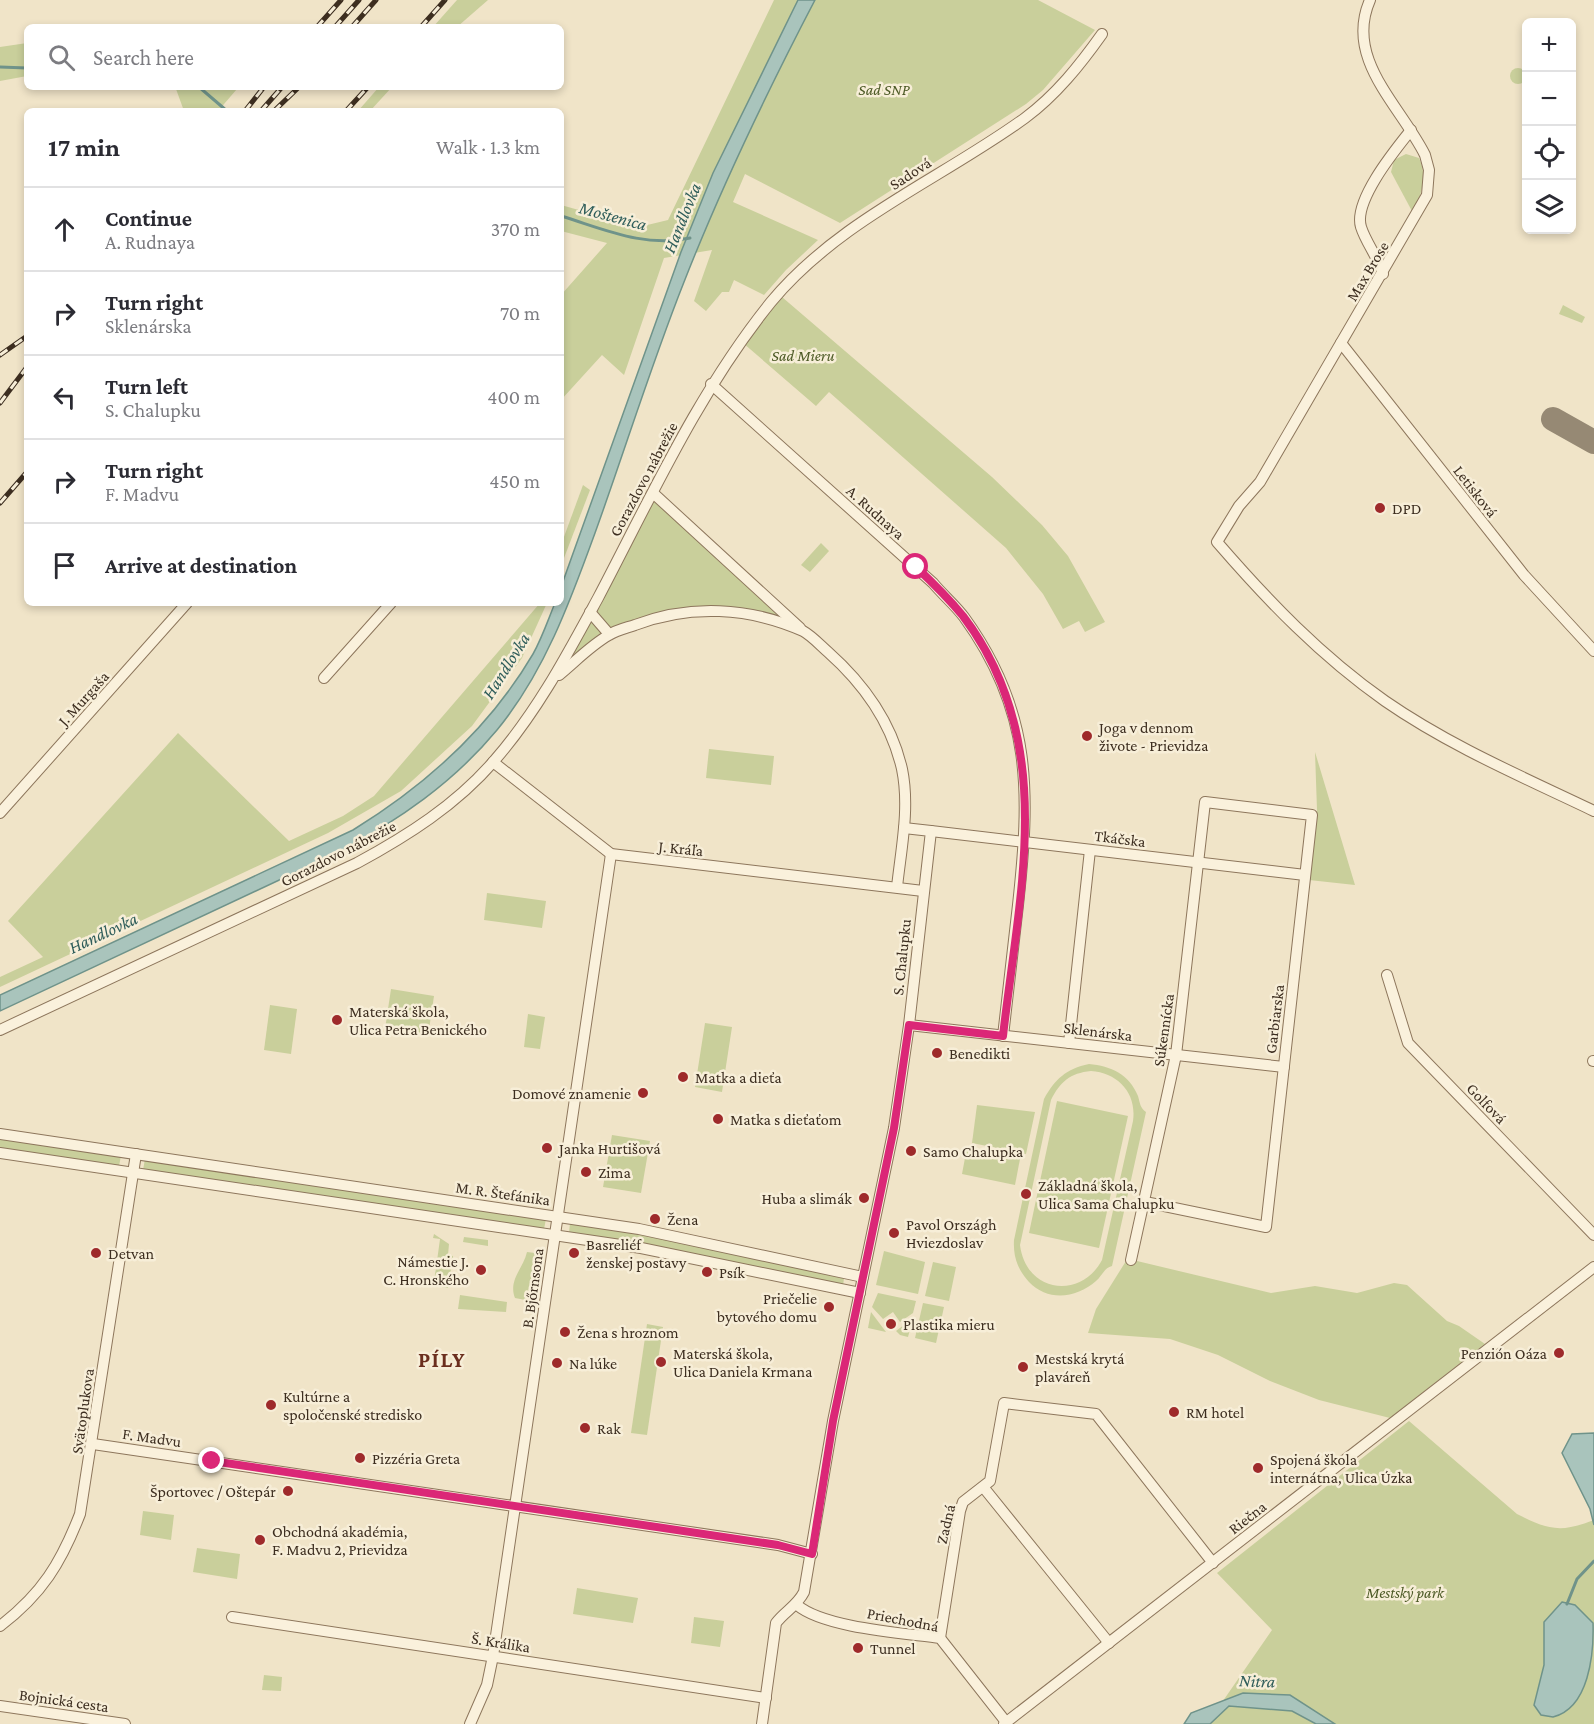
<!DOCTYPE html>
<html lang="en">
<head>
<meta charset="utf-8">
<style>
  body { margin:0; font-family:"Crimson Pro",serif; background:#f2f2f3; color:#2b2b33 }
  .controls { position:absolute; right:18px; top:18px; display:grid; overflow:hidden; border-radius:9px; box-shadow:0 3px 9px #0003 }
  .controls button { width:54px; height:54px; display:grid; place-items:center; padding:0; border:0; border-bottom:2px solid #e1e1e2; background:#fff; color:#2b2b33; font:30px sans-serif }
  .stop { position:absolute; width:18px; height:18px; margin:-14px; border:4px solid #db2777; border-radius:50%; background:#fff }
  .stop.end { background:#db2777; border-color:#fff; box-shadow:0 2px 6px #0008 }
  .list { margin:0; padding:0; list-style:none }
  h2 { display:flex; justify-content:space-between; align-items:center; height:78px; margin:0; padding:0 24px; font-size:26px }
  h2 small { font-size:20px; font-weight:400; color:#7c7c81 }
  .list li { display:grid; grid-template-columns:39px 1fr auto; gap:18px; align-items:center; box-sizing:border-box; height:84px; padding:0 24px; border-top:2px solid #e1e1e2 }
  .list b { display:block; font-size:22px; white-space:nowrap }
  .list p { margin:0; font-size:20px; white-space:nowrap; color:#7c7c81 }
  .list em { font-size:20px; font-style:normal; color:#7c7c81 }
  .icon { flex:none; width:33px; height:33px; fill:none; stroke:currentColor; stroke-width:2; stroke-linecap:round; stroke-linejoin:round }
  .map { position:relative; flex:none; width:1594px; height:1724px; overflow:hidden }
  .search { position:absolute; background:#fff; box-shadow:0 3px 9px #0003; left:24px; top:24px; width:540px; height:66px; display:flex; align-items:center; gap:15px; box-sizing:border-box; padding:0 21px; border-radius:9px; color:#7c7c81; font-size:22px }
  .panel { position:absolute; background:#fff; box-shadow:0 3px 9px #0003; left:24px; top:108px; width:540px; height:498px; border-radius:9px }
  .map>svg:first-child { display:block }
  .green { fill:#c9cf9b; fill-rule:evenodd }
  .water { fill:#a9c4bc; stroke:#6f938a; stroke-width:1.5 }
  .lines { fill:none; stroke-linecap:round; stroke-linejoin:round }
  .stream { stroke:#6f938a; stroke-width:3 }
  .taxiway { stroke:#968974; stroke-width:24 }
  .minor-casing { stroke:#8d765c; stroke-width:12 }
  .minor { stroke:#faf1dc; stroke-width:10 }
  .rail-casing { stroke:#3d2e20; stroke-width:5 }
  .rail { stroke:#f7eed8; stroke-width:3; stroke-dasharray:9; stroke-linecap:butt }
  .route { stroke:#db2777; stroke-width:8 }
  .poi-dot { fill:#9e2a2b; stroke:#f7eed8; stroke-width:2 }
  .labels { text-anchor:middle; stroke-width:5; stroke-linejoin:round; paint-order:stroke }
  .park-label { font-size:16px; font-style:italic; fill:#4d5a26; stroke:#f7eed8 }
  .street-label { font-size:16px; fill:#3d2e20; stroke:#f7eed8 }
  .poi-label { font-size:16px; fill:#3d2e20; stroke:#f7eed8; text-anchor:start }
  .water-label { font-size:18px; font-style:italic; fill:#2f5d5a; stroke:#f7eed8 }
  .district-label { font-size:22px; font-weight:bold; letter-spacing:1.5px; fill:#6b2e1e; stroke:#f7eed8 }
</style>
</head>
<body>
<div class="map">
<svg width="1594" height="1724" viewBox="0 0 1594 1724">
  <rect width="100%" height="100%" fill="#f0e4c8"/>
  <!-- green -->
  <g class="green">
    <polygon points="457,0 488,0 457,27 433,27"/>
    <polygon points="774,0 1038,0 1095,30 1043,90 1026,104 840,223 745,174 733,202 818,240 786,270 764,295 734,280 729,292 722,292 706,311 694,301 712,250 664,258 624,375 602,355 561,400 561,295 607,243 561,231 561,205 639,227 668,220"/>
    <polygon points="27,43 27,76 0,81 0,47"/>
    <circle cx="1518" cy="76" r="8"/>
    <polygon points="170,87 234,87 237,89 218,111 184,111 176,89"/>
    <polygon points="379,87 392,87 370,111 358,111"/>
    <path d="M 1406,154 L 1419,158 C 1428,176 1421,196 1413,213 L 1391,172 L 1394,160 Z"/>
    <polygon points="782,297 992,477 1042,525 1068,556 1105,622 1085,632 1079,621 1063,629 1043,594 1006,548 829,392 816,406 743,343"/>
    <polygon points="1563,305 1585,317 1582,323 1559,314"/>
    <polygon points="583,485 590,490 561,566 561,545"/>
    <polygon points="653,493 798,628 709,611 610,633 555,679"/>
    <polygon points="821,543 829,551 810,572 801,565"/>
    <polygon points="540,603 547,603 522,658 472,726 401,791 328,833 0,987 0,977 43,957 8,921 178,733 289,841 343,816 374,796"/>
    <polygon points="709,749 774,756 771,785 706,778"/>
    <polygon points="1315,752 1355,885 1309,880 1317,810"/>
    <polygon points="487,893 546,901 542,928 484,920"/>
    <polygon points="391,989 434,996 428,1036 385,1029"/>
    <polygon points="270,1005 297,1009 291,1054 264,1050"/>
    <polygon points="528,1014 545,1017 540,1049 524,1047"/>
    <polygon points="705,1023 732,1027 722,1092 695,1087"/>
    <path d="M 1089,1064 C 1111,1066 1129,1074 1138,1096 C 1140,1103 1140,1108 1146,1112 L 1112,1266 C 1104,1268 1102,1276 1096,1281 C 1077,1298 1048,1302 1029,1282 C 1018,1270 1013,1257 1014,1240 L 1044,1099 C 1055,1079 1066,1069 1089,1064 ZM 1091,1071 C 1118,1073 1137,1093 1133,1121 L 1102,1260 C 1081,1300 1026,1293 1020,1245 L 1051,1100 C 1060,1082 1070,1073 1091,1071 Z"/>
    <polygon points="1057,1101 1128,1116 1099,1248 1029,1233"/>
    <polygon points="977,1105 1035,1112 1026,1154 972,1143"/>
    <polygon points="612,1135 650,1141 641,1193 603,1187"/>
    <polygon points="0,1138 121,1156 119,1166 0,1149"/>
    <polygon points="967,1147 1020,1159 1015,1185 962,1174"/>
    <polygon points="145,1159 546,1219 544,1229 143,1170"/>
    <polygon points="570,1223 640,1233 844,1278 843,1286 569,1233"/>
    <polygon points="434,1234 449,1244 448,1255 453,1256 448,1288 426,1285 433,1285 437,1263 430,1260 437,1261 440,1239 433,1238"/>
    <polygon points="464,1237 488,1240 488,1246 463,1242"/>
    <polygon points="884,1251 925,1262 918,1294 876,1285"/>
    <path d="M 527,1252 L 543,1254 L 536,1302 L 515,1298 C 508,1280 523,1269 527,1252 Z"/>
    <polygon points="1126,1261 1137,1261 1271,1293 1315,1286 1357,1293 1394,1283 1407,1285 1447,1321 1459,1326 1485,1344 1390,1418 1319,1400 1270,1381 1218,1355 1170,1339 1088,1333 1096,1309"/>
    <polygon points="933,1262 956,1267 949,1301 925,1296"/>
    <polygon points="878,1293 916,1301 913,1313 900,1322 893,1312 883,1319 872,1307"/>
    <polygon points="460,1295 507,1302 506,1312 458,1309"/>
    <polygon points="923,1303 944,1307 936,1343 915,1338"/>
    <polygon points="871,1312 886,1332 868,1328"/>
    <polygon points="913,1318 908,1337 900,1335 896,1331"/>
    <polygon points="647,1324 663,1327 647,1435 631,1433"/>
    <path d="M 1409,1421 L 1517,1514 C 1548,1530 1561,1533 1594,1520 L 1594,1724 L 1207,1724 L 1272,1630 L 1217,1573 Z"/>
    <polygon points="143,1511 174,1515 171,1540 140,1535"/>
    <polygon points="197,1548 240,1554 237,1579 193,1572"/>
    <polygon points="577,1588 638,1598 633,1623 573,1614"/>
    <polygon points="694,1617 724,1621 720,1647 691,1643"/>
    <polygon points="264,1675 282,1677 281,1691 262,1690"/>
  </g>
  <!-- water -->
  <g class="water">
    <path d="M 798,0 L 815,0 C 767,92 722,185 684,282 C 651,365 625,450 595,533 C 570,602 544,673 497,730 C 453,783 399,820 339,852 L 0,1011 L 0,995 L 353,830 C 426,785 489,729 533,654 C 542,638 548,620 555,603 L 561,603 L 561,587 L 681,252 L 713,173 Z"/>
    <polygon points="1594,1433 1594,1525 1590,1509 1562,1453 1572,1434"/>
    <path d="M 1562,1602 L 1575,1605 L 1593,1623 C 1594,1654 1589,1708 1553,1717 L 1541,1715 L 1534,1705 L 1544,1665 L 1544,1622 Z"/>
    <polygon points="1243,1693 1290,1695 1335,1724 1316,1724 1292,1711 1229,1706 1210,1724 1184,1724 1191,1713"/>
  </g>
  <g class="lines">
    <!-- stream -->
    <g class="stream">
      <polyline points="0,67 27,68"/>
      <polyline points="199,87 227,111"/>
      <path d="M 561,216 C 604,229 644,248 690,238"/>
      <polyline points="1567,1604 1577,1579 1594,1561"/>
    </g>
    <!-- taxiway -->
    <polyline class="taxiway" points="1553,419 1594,442"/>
    <defs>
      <g id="minor">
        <path d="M 1370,0 C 1344,59 1400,105 1425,155 L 1429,170 L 1427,195 L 1260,482 L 1239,506 L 1217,542 C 1268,601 1321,656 1385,701 C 1450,746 1523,777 1594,811"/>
        <path d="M 1383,274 C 1378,257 1366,243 1361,227 C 1353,201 1395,150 1411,130"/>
        <polyline points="1341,343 1524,575 1594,651"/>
        <path d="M 711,384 L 933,583 C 943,595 955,605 964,617 C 1033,712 1030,794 1018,905 C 1013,948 1008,992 1003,1036"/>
        <polyline points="653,493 800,628"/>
        <polyline points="590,612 609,634"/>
        <path d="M 559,675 C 575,662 591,645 609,635 C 616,630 626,628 635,625 C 690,604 749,607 803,631 C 812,636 820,645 828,652 C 864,684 891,721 902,769 C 910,808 901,849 897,887"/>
        <polyline points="324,678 391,603"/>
        <polyline points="493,762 611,854 923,891"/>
        <polyline points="0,813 187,603"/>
        <polyline points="931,831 1305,875"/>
        <polyline points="1387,975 1408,1043 1594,1235"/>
        <polyline points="909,1025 1284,1067"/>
        <path d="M 0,1030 L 357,863 C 407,836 456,805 494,761 C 537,712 567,655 598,598 C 651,497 699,391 771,302 C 839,220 941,179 1025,118 C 1056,95 1080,65 1102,34"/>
        <polyline points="1069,1043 1090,850"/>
        <polyline points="1593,1061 1594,1061"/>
        <polyline points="0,1134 639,1229 863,1277"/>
        <polyline points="0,1153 641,1248 860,1293"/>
        <polyline points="1131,1260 1176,1055 1205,802 1312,815 1266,1227 1145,1202"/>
        <polyline points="93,1444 778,1545 812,1554"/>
        <polyline points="984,1488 1109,1643"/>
        <path d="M 797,1605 C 824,1628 904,1633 940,1638 L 1006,1722"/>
        <polyline points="232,1617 766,1698"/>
        <path d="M 0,1626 C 42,1594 61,1563 80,1514 L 136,1154"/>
        <polyline points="940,1638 960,1511 963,1502 990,1481 1004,1403 1096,1414 1213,1563"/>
        <polyline points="0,1706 125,1724"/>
        <polyline points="470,1724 487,1685 493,1656 611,854"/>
        <path d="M 762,1724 L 776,1623 C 785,1611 797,1606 804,1592 L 833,1421 L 894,1128 L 909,1025 L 931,831 L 904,828"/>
        <polyline points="1004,1724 1594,1267"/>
      </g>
    </defs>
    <!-- minor casing -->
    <use href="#minor" class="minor-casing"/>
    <!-- minor -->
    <use href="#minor" class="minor"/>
    <defs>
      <g id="rail">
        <polyline points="317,27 341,0"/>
        <polyline points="335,27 359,0"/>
        <polyline points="352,27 376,0"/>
        <polyline points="421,27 445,0"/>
        <polyline points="245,111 264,87"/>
        <polyline points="261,111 282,87"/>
        <polyline points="274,111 299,87"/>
        <polyline points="346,111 368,87"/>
        <polyline points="0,355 27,336"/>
        <polyline points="0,403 27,367"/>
        <polyline points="0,503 27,472"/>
      </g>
    </defs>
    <!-- rail casing -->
    <use href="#rail" class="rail-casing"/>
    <!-- rail -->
    <use href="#rail" class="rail"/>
  </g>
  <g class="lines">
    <!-- route -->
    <path class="route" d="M 212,1461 L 778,1545 L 812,1554 L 833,1421 L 894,1128 L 909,1025 L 1003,1036 C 1019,893 1059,742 963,616 C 949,599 932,582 916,567"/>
  </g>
  <!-- markers -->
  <g class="poi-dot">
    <circle cx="1380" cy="508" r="6"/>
    <circle cx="1087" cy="736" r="6"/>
    <circle cx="337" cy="1020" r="6"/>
    <circle cx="937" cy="1053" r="6"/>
    <circle cx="683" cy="1077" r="6"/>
    <circle cx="643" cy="1093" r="6"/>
    <circle cx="718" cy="1119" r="6"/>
    <circle cx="547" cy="1148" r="6"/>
    <circle cx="911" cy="1151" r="6"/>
    <circle cx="586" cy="1172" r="6"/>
    <circle cx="1026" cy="1194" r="6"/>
    <circle cx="864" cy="1198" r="6"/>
    <circle cx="655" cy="1219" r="6"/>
    <circle cx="894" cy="1233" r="6"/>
    <circle cx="96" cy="1253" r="6"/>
    <circle cx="574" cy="1253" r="6"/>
    <circle cx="481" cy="1270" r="6"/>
    <circle cx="707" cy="1272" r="6"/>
    <circle cx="829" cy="1307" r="6"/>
    <circle cx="891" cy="1324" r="6"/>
    <circle cx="565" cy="1332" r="6"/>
    <circle cx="1559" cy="1353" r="6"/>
    <circle cx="661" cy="1362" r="6"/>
    <circle cx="557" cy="1363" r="6"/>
    <circle cx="1023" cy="1367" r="6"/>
    <circle cx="271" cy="1405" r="6"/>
    <circle cx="1174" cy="1412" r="6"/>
    <circle cx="585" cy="1428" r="6"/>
    <circle cx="360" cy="1458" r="6"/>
    <circle cx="1258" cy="1468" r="6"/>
    <circle cx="288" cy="1491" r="6"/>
    <circle cx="260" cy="1540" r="6"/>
    <circle cx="858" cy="1648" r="6"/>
  </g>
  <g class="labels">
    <!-- park labels -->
    <g class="park-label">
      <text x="884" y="95">Sad SNP</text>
      <text x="803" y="361">Sad Mieru</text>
      <text x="1405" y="1598">Mestský park</text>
    </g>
    <!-- street labels -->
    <g class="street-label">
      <text transform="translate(910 173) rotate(-33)" y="6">Sadová</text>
      <text transform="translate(1367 271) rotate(-59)" y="6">Max Brose</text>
      <text transform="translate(643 479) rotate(-62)" y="6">Gorazdovo nábrežie</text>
      <text transform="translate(1476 491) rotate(52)" y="6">Letisková</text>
      <text transform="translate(876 512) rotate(42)" y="6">A. Rudnaya</text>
      <text transform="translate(83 698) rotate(-48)" y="6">J. Murgaša</text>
      <text transform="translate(1120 838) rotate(7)" y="6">Tkáčska</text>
      <text transform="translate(681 848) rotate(6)" y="6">J. Kráľa</text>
      <text transform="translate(338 853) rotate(-27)" y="6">Gorazdovo nábrežie</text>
      <text transform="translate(901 957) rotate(-84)" y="6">S. Chalupku</text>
      <text transform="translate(1274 1019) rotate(-83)" y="6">Garbiarska</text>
      <text transform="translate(1163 1030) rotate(-82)" y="6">Súkennícka</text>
      <text transform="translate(1098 1031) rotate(7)" y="6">Sklenárska</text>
      <text transform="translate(1487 1103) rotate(46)" y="6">Golfová</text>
      <text transform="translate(503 1193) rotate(8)" y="6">M. R. Štefánika</text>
      <text transform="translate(532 1288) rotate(-82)" y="6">B. Bjőrnsona</text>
      <text transform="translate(82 1411) rotate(-82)" y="6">Svätoplukova</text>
      <text transform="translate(152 1437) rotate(8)" y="6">F. Madvu</text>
      <text transform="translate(1247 1517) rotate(-38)" y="6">Riečna</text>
      <text transform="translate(945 1524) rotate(-77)" y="6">Zadná</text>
      <text transform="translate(903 1619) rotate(11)" y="6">Priechodná</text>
      <text transform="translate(501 1642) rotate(9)" y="6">Š. Králika</text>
      <text transform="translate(64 1700) rotate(8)" y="6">Bojnická cesta</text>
    </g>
    <!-- poi labels -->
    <g class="poi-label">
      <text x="1392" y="514">DPD</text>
      <text x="1099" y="733">Joga v dennom<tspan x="1099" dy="18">živote - Prievidza</tspan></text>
      <text x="349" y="1017">Materská škola,<tspan x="349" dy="18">Ulica Petra Benického</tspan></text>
      <text x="949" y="1059">Benedikti</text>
      <text x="695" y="1083">Matka a dieťa</text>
      <text x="631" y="1099" text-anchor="end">Domové znamenie</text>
      <text x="730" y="1125">Matka s dieťaťom</text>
      <text x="559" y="1154">Janka Hurtišová</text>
      <text x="923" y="1157">Samo Chalupka</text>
      <text x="598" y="1178">Zima</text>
      <text x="1038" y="1191">Základná škola,<tspan x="1038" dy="18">Ulica Sama Chalupku</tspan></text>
      <text x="852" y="1204" text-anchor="end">Huba a slimák</text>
      <text x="667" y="1225">Žena</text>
      <text x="906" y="1230">Pavol Országh<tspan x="906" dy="18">Hviezdoslav</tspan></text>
      <text x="586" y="1250">Basreliéf<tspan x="586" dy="18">ženskej postavy</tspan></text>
      <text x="108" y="1259">Detvan</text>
      <text x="469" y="1267" text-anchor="end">Námestie J.<tspan x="469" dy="18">C. Hronského</tspan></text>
      <text x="719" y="1278">Psík</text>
      <text x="817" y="1304" text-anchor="end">Priečelie<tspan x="817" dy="18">bytového domu</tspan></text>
      <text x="903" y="1330">Plastika mieru</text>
      <text x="577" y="1338">Žena s hroznom</text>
      <text x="673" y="1359">Materská škola,<tspan x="673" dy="18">Ulica Daniela Krmana</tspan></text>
      <text x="1547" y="1359" text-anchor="end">Penzión Oáza</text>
      <text x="1035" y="1364">Mestská krytá<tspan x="1035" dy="18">plaváreň</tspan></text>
      <text x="569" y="1369">Na lúke</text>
      <text x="283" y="1402">Kultúrne a<tspan x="283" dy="18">spoločenské stredisko</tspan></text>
      <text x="1186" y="1418">RM hotel</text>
      <text x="597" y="1434">Rak</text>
      <text x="372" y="1464">Pizzéria Greta</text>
      <text x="1270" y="1465">Spojená škola<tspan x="1270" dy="18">internátna, Ulica Úzka</tspan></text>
      <text x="276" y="1497" text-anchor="end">Športovec / Oštepár</text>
      <text x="272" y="1537">Obchodná akadémia,<tspan x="272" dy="18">F. Madvu 2, Prievidza</tspan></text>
      <text x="870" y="1654">Tunnel</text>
    </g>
    <!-- water labels -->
    <g class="water-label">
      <text transform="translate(613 216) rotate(15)" y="6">Moštenica</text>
      <text transform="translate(682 218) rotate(-68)" y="6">Handlovka</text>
      <text transform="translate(506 666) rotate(-58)" y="6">Handlovka</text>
      <text transform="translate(103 933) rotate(-25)" y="6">Handlovka</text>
      <text transform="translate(1257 1681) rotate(2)" y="6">Nitra</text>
    </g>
    <!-- district labels -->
    <g class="district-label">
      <text x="442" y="1367">PÍLY</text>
    </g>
  </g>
</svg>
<div class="controls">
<button>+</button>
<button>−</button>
<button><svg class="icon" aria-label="locate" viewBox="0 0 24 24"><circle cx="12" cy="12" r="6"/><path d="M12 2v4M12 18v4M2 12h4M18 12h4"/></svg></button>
<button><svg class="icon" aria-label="layers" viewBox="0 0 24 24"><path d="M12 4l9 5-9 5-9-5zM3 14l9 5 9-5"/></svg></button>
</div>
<div class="stop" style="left:916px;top:567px"></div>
<div class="stop end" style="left:212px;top:1461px"></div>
<div class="search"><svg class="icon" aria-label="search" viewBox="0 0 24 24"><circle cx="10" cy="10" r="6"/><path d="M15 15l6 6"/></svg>Search here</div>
<section class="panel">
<h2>17 min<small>Walk · 1.3 km</small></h2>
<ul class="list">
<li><svg class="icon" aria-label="ahead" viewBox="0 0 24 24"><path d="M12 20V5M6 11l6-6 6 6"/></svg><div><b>Continue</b><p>A. Rudnaya</p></div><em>370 m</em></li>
<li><svg class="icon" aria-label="right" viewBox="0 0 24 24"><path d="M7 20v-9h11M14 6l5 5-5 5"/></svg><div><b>Turn right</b><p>Sklenárska</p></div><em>70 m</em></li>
<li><svg class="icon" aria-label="left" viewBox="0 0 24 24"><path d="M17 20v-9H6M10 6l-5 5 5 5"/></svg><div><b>Turn left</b><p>S. Chalupku</p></div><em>400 m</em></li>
<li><svg class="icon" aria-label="right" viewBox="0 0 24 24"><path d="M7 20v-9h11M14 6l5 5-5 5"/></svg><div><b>Turn right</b><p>F. Madvu</p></div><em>450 m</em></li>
<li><svg class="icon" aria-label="arrive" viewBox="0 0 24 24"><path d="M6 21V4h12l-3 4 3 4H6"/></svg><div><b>Arrive at destination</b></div></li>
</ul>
</section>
</div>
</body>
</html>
